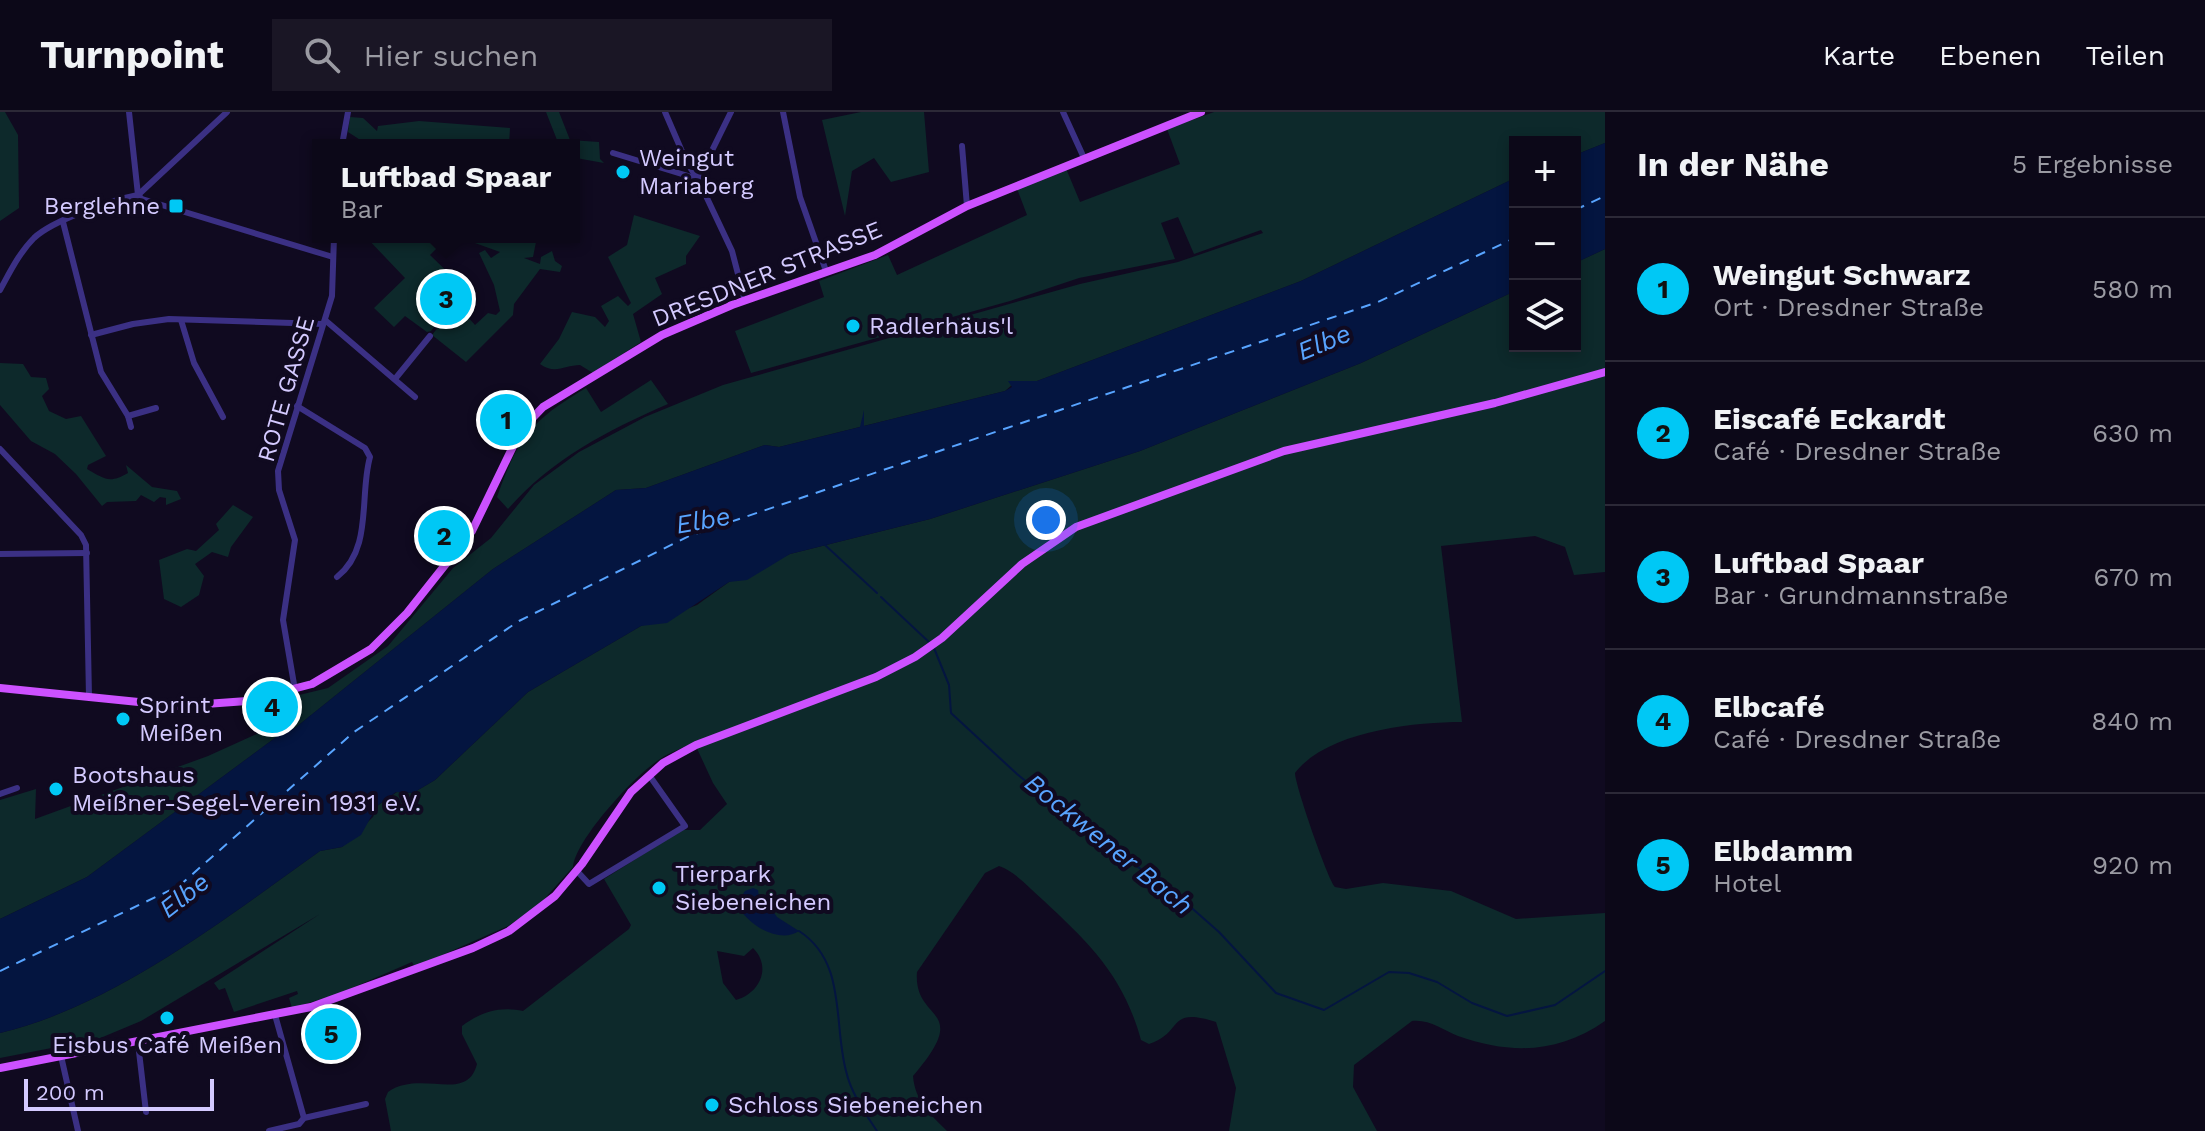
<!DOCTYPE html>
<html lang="de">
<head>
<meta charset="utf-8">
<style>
  body { margin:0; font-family:"Work Sans",sans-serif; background:#1a1625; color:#f1f3f6 }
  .controls { position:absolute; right:24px; top:24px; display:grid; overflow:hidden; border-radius:0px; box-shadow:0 4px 12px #0003 }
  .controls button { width:72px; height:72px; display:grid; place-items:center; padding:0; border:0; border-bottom:2px solid #2c2937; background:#0c0818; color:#f1f3f6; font:40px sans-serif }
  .scale { position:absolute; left:24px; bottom:20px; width:190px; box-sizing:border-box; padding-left:8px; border:4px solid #d4caff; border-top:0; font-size:22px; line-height:28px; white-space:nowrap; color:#d4caff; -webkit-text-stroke:6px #100a20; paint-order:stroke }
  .you { position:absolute; left:1046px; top:408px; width:28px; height:28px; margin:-20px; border:6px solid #fff; border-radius:50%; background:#1a73e8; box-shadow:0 0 0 12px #1a73e833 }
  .badge { display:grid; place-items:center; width:52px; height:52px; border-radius:50%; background:#00c8f5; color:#111; font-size:26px; font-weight:700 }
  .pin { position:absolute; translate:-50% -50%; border:4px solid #fff; box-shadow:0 2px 8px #0006 }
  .popup { position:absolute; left:312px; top:27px; width:268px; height:104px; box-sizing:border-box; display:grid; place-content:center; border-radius:0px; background:#0c0818; filter:drop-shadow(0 2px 6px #0005); font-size:26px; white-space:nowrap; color:#9a9aa2 }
  .popup b { font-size:30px; color:#f1f3f6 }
  .popup::after { content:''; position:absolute; left:50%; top:100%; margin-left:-16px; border:16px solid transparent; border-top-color:#0c0818 }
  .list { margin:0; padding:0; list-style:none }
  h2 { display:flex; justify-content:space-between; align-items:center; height:104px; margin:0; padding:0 32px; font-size:34px }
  h2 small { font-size:26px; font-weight:400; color:#9a9aa2 }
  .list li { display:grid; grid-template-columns:52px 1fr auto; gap:24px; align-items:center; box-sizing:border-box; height:144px; padding:0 32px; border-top:2px solid #2c2937 }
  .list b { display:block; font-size:30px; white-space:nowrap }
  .list p { margin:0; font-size:26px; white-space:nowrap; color:#9a9aa2 }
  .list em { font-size:26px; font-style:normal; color:#9a9aa2 }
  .icon { flex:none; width:44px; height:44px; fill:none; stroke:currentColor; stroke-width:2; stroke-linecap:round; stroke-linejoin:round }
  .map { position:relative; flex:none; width:1605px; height:1019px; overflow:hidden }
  header { display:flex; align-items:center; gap:48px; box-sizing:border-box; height:112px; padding:0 40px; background:#0c0818; border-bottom:2px solid #2c2937 }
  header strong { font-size:38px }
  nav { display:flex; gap:44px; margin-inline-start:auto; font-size:28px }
  .search { width:560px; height:72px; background:#1a1625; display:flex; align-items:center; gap:20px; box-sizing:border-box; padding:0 28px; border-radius:0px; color:#9a9aa2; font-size:30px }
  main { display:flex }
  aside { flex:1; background:#0c0818 }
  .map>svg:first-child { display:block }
  .green { fill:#0d292b; fill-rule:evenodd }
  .water { fill:#041540 }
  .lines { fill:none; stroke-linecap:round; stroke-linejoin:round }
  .stream { stroke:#041540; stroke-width:2 }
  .ferry { stroke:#58a4ff; stroke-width:2; stroke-dasharray:10 8; stroke-linecap:butt }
  .minor { stroke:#3b3084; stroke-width:6 }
  .major { stroke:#cc51ff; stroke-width:8 }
  .poi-dot { fill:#00c8f5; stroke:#100a20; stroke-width:3 }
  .labels { text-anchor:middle; stroke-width:8; stroke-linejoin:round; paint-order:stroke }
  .poi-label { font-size:24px; fill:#d4caff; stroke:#100a20; text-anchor:start }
  .street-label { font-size:24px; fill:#d4caff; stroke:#100a20 }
  .water-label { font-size:26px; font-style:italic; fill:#58a4ff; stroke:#100a20 }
</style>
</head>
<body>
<header>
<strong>Turnpoint</strong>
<div class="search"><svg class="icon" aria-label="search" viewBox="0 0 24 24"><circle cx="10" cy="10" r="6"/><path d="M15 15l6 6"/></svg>Hier suchen</div>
<nav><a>Karte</a><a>Ebenen</a><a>Teilen</a></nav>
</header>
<main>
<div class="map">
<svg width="1605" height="1019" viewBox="0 0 1605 1019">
  <rect width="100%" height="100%" fill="#100a20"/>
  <!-- green -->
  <g class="green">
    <polygon points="0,0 5,0 18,23 19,96 0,109"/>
    <polygon points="546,0 559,0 570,28 599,30 600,47 604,51 576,46 574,49 574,33 559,33"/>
    <polygon points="861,0 924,0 929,60 891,70 874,46 852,59 845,104 822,8"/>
    <polygon points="1214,0 1605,0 1605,31 1575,43 1575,30 1515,30 1515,66 1301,169 1037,269 1013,272 1005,279 779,335 765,333 646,376 616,378 493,457 295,616 279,623 87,765 0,807 0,688 36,677 35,707 208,644 294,605 291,585 328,576 388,534 453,456 491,426 534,373 579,340 645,305 723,273 1080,172 1178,150 1263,121 1261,118 1194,142 1178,105 1161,111 1175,147 1079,166 1010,189 751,261 735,219 824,185 819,169 888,143 897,163 1027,103 1016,74 1065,54 1080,90 1180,52 1167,17"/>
    <polygon points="350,5 363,6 377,19 378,14 419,9 510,16 509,33 368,33 348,20"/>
    <path d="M 634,103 L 700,124 L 686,144 L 686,152 L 655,166 L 662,182 L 633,202 L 641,230 L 593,261 L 580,253 C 565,253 555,263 540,252 L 559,227 L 572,200 L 595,205 L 605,215 L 609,209 L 601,194 L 618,184 L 628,194 L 631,191 L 608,145 L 627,133 Z"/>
    <polygon points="366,125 448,125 430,143 464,176 431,219 427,220 405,204 394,215 374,196 405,166"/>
    <polygon points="469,125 537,125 533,145 524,146 540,152 541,145 552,139 555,149 562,154 560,160 540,157 514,192 513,203 466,250 432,223 443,209 452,218 467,204 475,213 488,201 496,203 500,199 494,173 479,141 485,138 491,146 500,140 475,131"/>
    <path d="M 1605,137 L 1605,460 L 1574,463 L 1565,435 L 1535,424 L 1441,434 L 1462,610 C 1414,610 1327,619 1295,661 C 1295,673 1328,768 1335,775 L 1346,777 L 1383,771 L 1451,779 L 1516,807 L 1605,801 L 1605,909 C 1559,941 1512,943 1458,924 C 1443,918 1429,907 1412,909 L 1354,953 L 1353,975 L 1377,1019 L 1229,1019 L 1236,976 L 1216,910 C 1166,894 1184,921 1149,932 L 1141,928 C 1123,863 1090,832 1043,788 C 1029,776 1016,760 999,754 L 985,761 L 917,860 C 913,912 974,893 913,964 C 915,989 930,1002 947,1019 L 391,1019 L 385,987 L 388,980 C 421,957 467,992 477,952 L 462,922 L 462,914 C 481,900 499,894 523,899 L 629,817 L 631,813 L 604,767 L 682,718 L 700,718 L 727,692 L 713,671 L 694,630 C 683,636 670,640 660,647 C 635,663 576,727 573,755 L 539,793 L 508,814 L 415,855 L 412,850 L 338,882 L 292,896 L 289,886 L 298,882 L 297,879 L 234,900 L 225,876 L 219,878 L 214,871 L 320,802 L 141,909 L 98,927 L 0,946 L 0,921 C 114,894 226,806 320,739 L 342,735 L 373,705 L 377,694 L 397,680 L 413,681 L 435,668 L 528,580 L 641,514 L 697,493 L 729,470 L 790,442 L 930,407 L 1140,339 L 1361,251 L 1515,179 L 1515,234 L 1575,234 L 1575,151 ZM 753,836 C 772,855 760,881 736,888 L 723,871 L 717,839 L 744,844 Z"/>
    <path d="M 0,251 L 23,252 L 31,265 L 46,266 L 49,277 L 42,284 L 49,299 L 66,307 L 81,304 L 106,344 L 88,353 L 87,357 C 105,367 109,372 128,361 L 126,353 L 152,375 L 177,379 L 181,387 L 166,393 L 166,386 L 160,385 L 154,390 L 141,383 L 136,389 L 107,390 L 102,394 L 76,362 L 55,342 L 31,329 L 0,293 Z"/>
    <path d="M 651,268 L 668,292 C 606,319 552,347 508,397 L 497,385 C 518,325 532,308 586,276 L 601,300 Z"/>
    <polygon points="233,393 253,405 231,435 228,445 212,440 195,452 204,464 199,483 181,495 164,487 159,448 187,437 196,439 219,418 216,412"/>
  </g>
  <!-- water -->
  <g class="water">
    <polygon points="1605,31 1605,137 1575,151 1575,43"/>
    <path d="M 1515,66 L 1515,179 L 1361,251 L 1140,339 L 930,407 L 790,442 L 747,468 L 729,470 L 667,511 L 641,514 L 528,580 L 435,668 L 413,681 L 396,680 L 377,694 L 361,723 L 342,735 L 320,739 C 226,806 114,894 0,921 L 0,807 L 87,765 L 279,623 L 295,616 L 493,457 L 616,378 L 646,376 L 765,333 L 779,335 L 860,315 L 864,298 L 864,314 L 1005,279 L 1012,275 L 1008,269 L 1037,269 L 1301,169 Z"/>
    <path d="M 753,776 L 758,778 L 760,791 L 768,792 L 777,805 L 799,819 C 779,833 744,811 737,791 L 745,779 Z"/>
  </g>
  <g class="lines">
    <!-- stream -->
    <g class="stream">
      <polyline points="825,433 877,481"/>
      <polyline points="881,485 930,531"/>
      <polyline points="934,536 949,573 951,601 1017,662 1078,712 1177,783 1219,820 1276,881 1324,898 1389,860 1409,861 1437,870 1472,891 1507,904 1555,893 1605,859"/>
      <path d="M 799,819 C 847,850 833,910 846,959 C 851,981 865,1001 877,1019"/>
    </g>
    <!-- ferry -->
    <g class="ferry">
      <polyline points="1575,98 1605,84"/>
      <polyline points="0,859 179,774 354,620 519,509 689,424 1378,190 1515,126"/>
    </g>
    <!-- minor -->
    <g class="minor">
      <polyline points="129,0 138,83"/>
      <polyline points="665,0 687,51 698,67"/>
      <polyline points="731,0 698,67 732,139 745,189"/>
      <polyline points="783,0 800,85 826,159"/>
      <polyline points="1063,0 1084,46"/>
      <polyline points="342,33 348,0"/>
      <polyline points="962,34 967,94"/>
      <polyline points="613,41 698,67"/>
      <polyline points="138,83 227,0"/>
      <polyline points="63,110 101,260 128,304 131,315"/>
      <path d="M 0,178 C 10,160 19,141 34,126 C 53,108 112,88 138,83 L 142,87 L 333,145"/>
      <polyline points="181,208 194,251 223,305"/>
      <polyline points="325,208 415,285"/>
      <polyline points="91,223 133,212 169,207 323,212"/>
      <polyline points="395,267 430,224"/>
      <path d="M 297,294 L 365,336 L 370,345 C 359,384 373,437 337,465"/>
      <polyline points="128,304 156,296"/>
      <polyline points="0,337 81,423 86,433 89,585"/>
      <polyline points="0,442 87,441"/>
      <polyline points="295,578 283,508 295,428 279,378 278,359 332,184 334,125"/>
      <polyline points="0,682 17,676"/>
      <polyline points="577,759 589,772 685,714 649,663"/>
      <polyline points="275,903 304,1006"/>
      <polyline points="138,931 146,1000"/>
      <polyline points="61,944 78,1019"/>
      <polyline points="269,1019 299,1012 304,1006 366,992"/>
    </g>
    <!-- major -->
    <g class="major">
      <polyline points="0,576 178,594 247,589 312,572 371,537 407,501 472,419 521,318 543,295 662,223 732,193 875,143 967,94 1201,0"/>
      <polyline points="0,956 311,895 473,836 509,819 555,784 582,752 631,680 663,651 696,633 876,565 915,545 942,526 1022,452 1076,415 1284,339 1495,291 1605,260"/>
    </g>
  </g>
  <!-- markers -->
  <g class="poi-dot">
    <circle cx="623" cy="60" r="8"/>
    <rect x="168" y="86" width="16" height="16" rx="4"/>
    <circle cx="853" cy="214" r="8"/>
    <circle cx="123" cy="607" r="8"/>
    <circle cx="56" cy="677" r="8"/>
    <circle cx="659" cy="776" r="8"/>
    <circle cx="167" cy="906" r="8"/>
    <circle cx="712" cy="993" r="8"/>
  </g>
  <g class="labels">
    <!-- poi labels -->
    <g class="poi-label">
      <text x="639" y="54">Weingut<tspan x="639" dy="28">Mariaberg</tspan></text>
      <text x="160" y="102" text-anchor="end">Berglehne</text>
      <text x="869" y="222">Radlerhäus'l</text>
      <text x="139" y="601">Sprint<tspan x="139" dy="28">Meißen</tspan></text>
      <text x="72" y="671">Bootshaus<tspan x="72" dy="28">Meißner-Segel-Verein 1931 e.V.</tspan></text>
      <text x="675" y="770">Tierpark<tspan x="675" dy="28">Siebeneichen</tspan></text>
      <text x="167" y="941" text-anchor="middle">Eisbus Café Meißen</text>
      <text x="728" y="1001">Schloss Siebeneichen</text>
    </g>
    <!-- street labels -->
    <g class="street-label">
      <text transform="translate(767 162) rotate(-22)" y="8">DRESDNER STRASSE</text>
      <text transform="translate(286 277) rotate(-74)" y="8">ROTE GASSE</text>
    </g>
    <!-- water labels -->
    <g class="water-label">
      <text transform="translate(1324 230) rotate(-22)" y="9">Elbe</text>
      <text transform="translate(703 408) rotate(-10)" y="9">Elbe</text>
      <text transform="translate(1109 732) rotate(39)" y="9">Bockwener Bach</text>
      <text transform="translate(184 783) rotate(-38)" y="9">Elbe</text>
    </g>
  </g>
</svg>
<div class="controls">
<button>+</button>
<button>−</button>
<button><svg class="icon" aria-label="layers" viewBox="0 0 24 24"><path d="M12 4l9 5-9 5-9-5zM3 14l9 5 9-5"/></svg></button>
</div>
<div class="scale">200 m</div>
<div class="you"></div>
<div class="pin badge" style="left:506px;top:308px">1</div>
<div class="pin badge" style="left:444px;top:424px">2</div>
<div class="pin badge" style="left:446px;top:187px">3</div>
<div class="popup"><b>Luftbad Spaar</b>Bar</div>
<div class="pin badge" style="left:272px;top:595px">4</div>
<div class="pin badge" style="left:331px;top:922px">5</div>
</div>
<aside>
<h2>In der Nähe<small>5 Ergebnisse</small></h2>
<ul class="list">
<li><span class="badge">1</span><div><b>Weingut Schwarz</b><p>Ort · Dresdner Straße</p></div><em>580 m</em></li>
<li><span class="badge">2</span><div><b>Eiscafé Eckardt</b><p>Café · Dresdner Straße</p></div><em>630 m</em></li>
<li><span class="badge">3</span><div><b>Luftbad Spaar</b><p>Bar · Grundmannstraße</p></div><em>670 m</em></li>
<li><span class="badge">4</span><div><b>Elbcafé</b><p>Café · Dresdner Straße</p></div><em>840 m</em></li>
<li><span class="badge">5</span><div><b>Elbdamm</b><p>Hotel</p></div><em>920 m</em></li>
</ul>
</aside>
</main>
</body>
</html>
